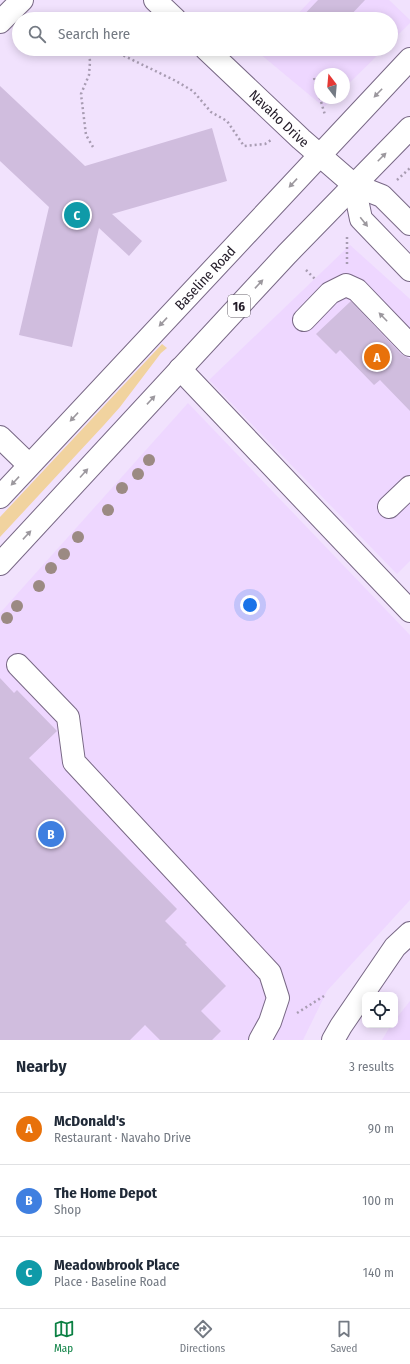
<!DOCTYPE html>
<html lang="en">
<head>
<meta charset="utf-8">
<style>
  body { margin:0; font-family:"Fira Sans Condensed",sans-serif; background:#f2f2f3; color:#1f2937 }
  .controls { position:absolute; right:12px; bottom:12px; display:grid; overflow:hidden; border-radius:8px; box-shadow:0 2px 10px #0003 }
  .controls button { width:36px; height:36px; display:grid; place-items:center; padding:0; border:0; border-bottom:1px solid #e0e1e3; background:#fff; color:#1f2937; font:20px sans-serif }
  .compass { position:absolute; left:314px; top:68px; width:36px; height:36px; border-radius:50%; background:#fff; box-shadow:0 2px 10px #0003; rotate:344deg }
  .you { position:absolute; left:250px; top:605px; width:14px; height:14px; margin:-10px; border:3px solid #fff; border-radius:50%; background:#1a73e8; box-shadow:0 0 0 6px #1a73e833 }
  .badge { display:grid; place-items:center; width:26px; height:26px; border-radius:50%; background:#0b8043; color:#fff; font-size:13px; font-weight:700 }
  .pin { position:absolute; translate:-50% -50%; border:2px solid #fff; box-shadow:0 1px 4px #0006 }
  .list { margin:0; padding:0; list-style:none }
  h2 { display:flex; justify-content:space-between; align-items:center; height:52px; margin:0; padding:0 16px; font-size:17px }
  h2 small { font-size:13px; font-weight:400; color:#747a83 }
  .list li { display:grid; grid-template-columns:26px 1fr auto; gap:12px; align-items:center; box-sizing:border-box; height:72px; padding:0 16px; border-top:1px solid #e0e1e3 }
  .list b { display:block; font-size:15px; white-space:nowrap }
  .list p { margin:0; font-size:13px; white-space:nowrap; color:#747a83 }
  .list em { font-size:13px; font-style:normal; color:#747a83 }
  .icon { flex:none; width:22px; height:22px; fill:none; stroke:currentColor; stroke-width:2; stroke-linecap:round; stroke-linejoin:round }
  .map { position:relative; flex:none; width:410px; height:1040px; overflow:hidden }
  .search { position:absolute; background:#fff; box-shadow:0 2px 10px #0003; left:12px; right:12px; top:12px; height:44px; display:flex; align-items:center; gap:10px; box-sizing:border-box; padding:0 14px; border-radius:22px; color:#747a83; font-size:15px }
  .sheet { height:268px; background:#fff }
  nav { display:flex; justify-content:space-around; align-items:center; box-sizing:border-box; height:56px; border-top:1px solid #e0e1e3; background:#fff; font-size:11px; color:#747a83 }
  nav a { display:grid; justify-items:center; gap:2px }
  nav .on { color:#0b8043 }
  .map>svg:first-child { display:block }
  .built { fill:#eed7ff }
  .green { fill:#f1d39f }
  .building { fill:#d0bdde }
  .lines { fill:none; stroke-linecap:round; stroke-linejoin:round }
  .minor-casing { stroke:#786885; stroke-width:24 }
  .major-casing { stroke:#786885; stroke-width:24 }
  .path { stroke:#a89cb2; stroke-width:2.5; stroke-dasharray:2 3; stroke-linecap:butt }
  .minor { stroke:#fff; stroke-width:22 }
  .major { stroke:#fff; stroke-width:22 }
  .tree { fill:#9b8a83 }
  .oneway { fill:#9c989e }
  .labels { text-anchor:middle; stroke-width:3; stroke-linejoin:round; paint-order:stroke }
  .shield { fill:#fff; stroke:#645f68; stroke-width:1 }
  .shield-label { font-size:13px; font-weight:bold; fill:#221b27 }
  .street-label { font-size:14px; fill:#221b27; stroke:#fff }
</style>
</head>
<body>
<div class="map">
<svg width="410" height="1040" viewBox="0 0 410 1040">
  <rect width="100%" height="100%" fill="#f1e2fd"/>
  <!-- built -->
  <g class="built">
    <polygon points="311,0 389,0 410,20 410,23 391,42 391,19 293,19"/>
    <polygon points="263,49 384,49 344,88 344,74 320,74 320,98 334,98 324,107 259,53"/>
    <polygon points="350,245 410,299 410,561 397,574 209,380"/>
    <polygon points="188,403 410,635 410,900 327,991 303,1040 0,1040 0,613"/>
    <polygon points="410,1001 410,1040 382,1040 391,1025 395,1025 395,1020"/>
  </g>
  <!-- green -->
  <polygon class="green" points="162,344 167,348 161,353 120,407 104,425 0,537 0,517"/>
  <!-- building -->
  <g class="building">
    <polygon points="318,0 365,0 347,19 300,19"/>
    <polygon points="0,86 85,166 212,128 227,181 112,214 142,241 129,256 99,228 72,347 19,335 49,207 0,161"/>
    <polygon points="351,301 401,354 410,359 410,411 380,380 374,385 340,350 336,354 316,334"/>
    <polygon points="0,678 14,693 17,690 57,731 29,758 177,909 165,921 187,943 185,944 226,986 201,1011 221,1031 212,1040 160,1040 145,1025 130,1040 0,1040"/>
  </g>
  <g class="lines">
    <defs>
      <g id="minor">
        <polyline points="155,0 175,19"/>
        <polyline points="0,22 22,0"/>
        <path id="s1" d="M 206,49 L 301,139 L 354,185 L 382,196 L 410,224"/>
        <polyline points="354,185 361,219 410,270"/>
        <polyline points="304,320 330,293 346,285 357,290 410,345"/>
        <polyline points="180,369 410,611"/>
        <polyline points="0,437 29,465"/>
        <polyline points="389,507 410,487"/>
        <polyline points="18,665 68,717 74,762 270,973 278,998 270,1022 260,1040"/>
        <polyline points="333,1040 341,1026 395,947 410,933"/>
      </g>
      <g id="major">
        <path id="s2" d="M 0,497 L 410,59"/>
        <polyline points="0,564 287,254 410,128"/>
      </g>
    </defs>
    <!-- minor casing -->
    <use href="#minor" class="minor-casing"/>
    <!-- major casing -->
    <use href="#major" class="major-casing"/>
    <!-- path -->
    <g class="path">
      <polyline points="89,49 90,62 89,75 81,94 86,135 93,147"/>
      <polyline points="110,49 174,80 193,91 211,112 227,121 244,146 265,144 271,140"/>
      <polyline points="314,78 325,115"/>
      <polyline points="397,180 410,168"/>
      <polyline points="347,264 347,235"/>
      <polyline points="306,270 315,279"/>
      <polyline points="297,1013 324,996"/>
    </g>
    <!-- minor -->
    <use href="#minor" class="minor"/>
    <!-- major -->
    <use href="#major" class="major"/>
  </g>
  <!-- trees -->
  <g class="tree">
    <circle cx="149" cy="460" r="6"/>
    <circle cx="138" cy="474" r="6"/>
    <circle cx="122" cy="488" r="6"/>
    <circle cx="108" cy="510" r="6"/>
    <circle cx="78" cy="537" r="6"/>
    <circle cx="64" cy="554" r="6"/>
    <circle cx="51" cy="568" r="6"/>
    <circle cx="39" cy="586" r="6"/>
    <circle cx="17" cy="606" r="6"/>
    <circle cx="7" cy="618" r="6"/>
  </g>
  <!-- one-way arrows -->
  <defs><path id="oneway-solid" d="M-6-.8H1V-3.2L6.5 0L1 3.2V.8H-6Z"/></defs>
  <g class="oneway">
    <use href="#oneway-solid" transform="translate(378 93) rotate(134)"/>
    <use href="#oneway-solid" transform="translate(382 157) rotate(-45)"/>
    <use href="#oneway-solid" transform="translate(293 183) rotate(133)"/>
    <use href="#oneway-solid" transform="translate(364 222) rotate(51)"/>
    <use href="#oneway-solid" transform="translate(259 284) rotate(-47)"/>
    <use href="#oneway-solid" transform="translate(383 317) rotate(-134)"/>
    <use href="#oneway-solid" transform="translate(163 322) rotate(133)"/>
    <use href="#oneway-solid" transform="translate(151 400) rotate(-47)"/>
    <use href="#oneway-solid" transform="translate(74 417) rotate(133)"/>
    <use href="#oneway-solid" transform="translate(84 473) rotate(-48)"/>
    <use href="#oneway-solid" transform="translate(15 481) rotate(133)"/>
    <use href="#oneway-solid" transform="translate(27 535) rotate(-47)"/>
  </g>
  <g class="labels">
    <!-- shield labels -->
    <rect class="shield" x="228" y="295" width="22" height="22" rx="3"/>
    <g class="shield-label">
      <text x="239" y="311">16</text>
    </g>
    <!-- street labels -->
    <g class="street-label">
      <text dy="5" stroke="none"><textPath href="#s1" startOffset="101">Navaho Drive</textPath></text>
      <text dy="5" stroke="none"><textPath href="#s2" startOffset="300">Baseline Road</textPath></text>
    </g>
  </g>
</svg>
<div class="controls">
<button><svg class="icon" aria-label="locate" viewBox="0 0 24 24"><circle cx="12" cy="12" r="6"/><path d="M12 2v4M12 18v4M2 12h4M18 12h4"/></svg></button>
</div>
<svg class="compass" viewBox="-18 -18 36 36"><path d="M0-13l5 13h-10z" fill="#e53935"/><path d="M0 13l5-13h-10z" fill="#747a83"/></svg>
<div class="you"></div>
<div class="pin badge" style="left:377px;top:357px;background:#e8710a">A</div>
<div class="pin badge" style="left:51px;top:834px;background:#3f7fe0">B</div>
<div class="pin badge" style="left:77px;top:215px;background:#0f9aa8">C</div>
<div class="search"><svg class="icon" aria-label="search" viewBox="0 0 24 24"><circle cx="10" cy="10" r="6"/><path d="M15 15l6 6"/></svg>Search here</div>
</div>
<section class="sheet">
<h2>Nearby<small>3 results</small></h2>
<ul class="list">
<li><span class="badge" style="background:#e8710a">A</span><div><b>McDonald's</b><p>Restaurant · Navaho Drive</p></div><em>90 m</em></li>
<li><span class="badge" style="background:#3f7fe0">B</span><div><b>The Home Depot</b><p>Shop</p></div><em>100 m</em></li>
<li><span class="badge" style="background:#0f9aa8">C</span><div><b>Meadowbrook Place</b><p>Place · Baseline Road</p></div><em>140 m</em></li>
</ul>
</section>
<nav>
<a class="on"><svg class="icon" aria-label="map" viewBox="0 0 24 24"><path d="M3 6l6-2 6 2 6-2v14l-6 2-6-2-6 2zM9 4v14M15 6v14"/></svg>Map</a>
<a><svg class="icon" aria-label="directions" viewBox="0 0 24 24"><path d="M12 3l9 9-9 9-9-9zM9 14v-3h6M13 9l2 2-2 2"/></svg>Directions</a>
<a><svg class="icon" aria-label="saved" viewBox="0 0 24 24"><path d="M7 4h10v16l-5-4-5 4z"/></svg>Saved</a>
</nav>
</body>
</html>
